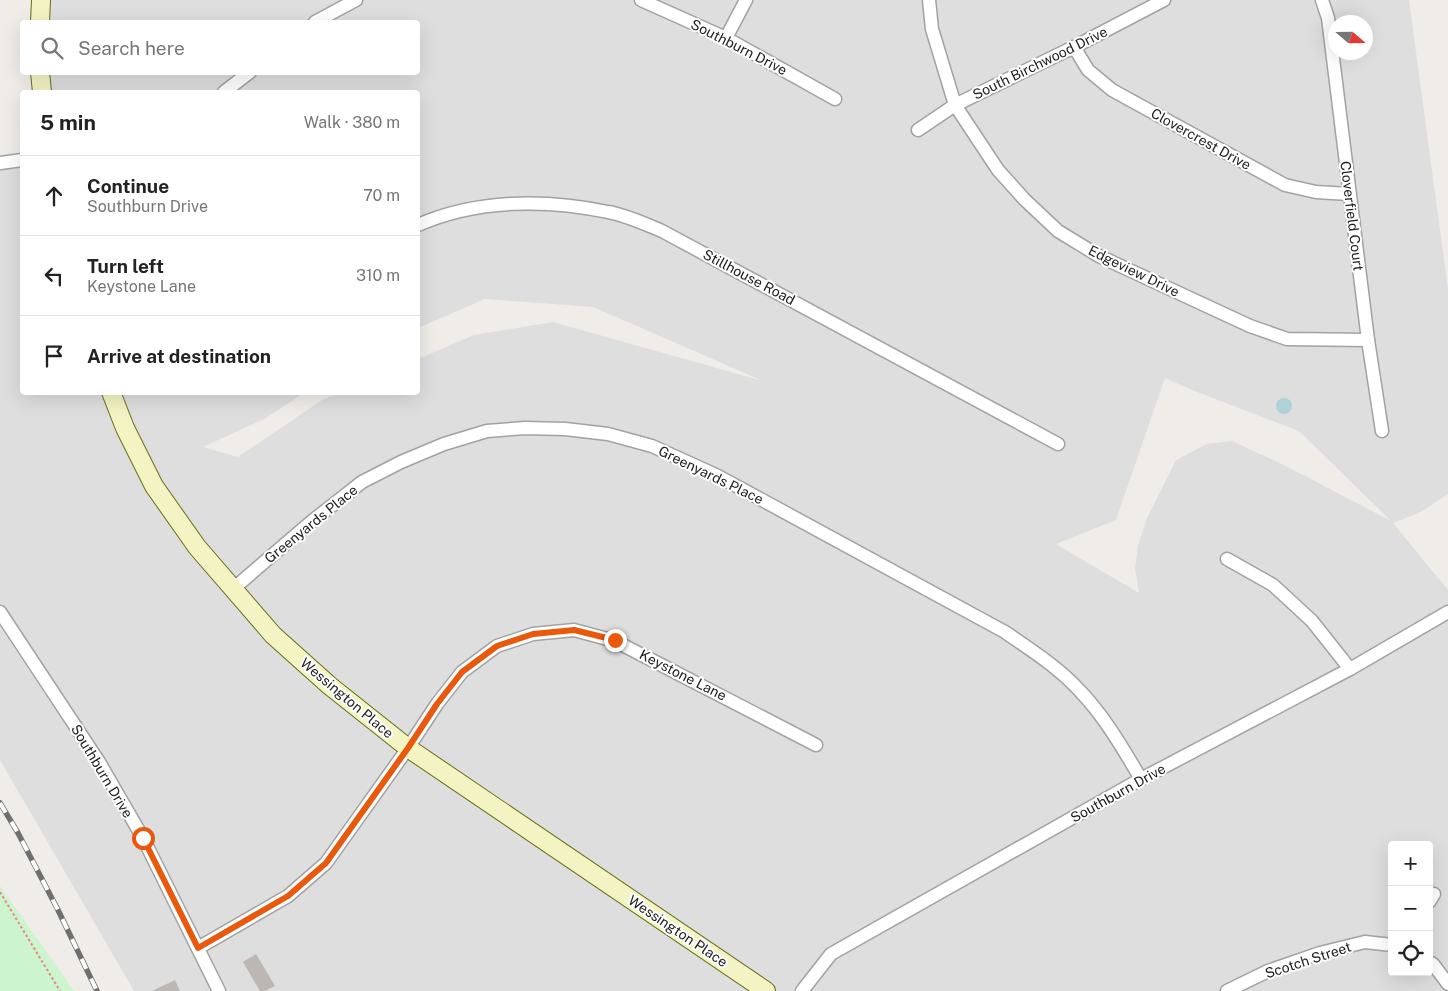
<!DOCTYPE html>
<html lang="en">
<head>
<meta charset="utf-8">
<style>
  body { margin:0; font-family:"Public Sans",sans-serif; background:#f2f2f2; color:#222 }
  .controls { position:absolute; right:15px; bottom:15px; display:grid; overflow:hidden; border-radius:5px; box-shadow:0 5px 20px #0002 }
  .controls button { width:45px; height:45px; display:grid; place-items:center; padding:0; border:0; border-bottom:1px solid #e0e0e0; background:#fff; color:#222; font:25px sans-serif }
  .compass { position:absolute; left:1328px; top:15px; width:45px; height:45px; border-radius:50%; background:#fff; box-shadow:0 5px 20px #0002; rotate:110deg }
  .stop { position:absolute; width:15px; height:15px; margin:-11px; border:4px solid #ea580c; border-radius:50%; background:#fff }
  .stop.end { background:#ea580c; border-color:#fff; box-shadow:0 1px 5px #0008 }
  .list { margin:0; padding:0; list-style:none }
  h2 { display:flex; justify-content:space-between; align-items:center; height:65px; margin:0; padding:0 20px; font-size:21px }
  h2 small { font-size:16px; font-weight:400; color:#767676 }
  .list li { display:grid; grid-template-columns:32px 1fr auto; gap:15px; align-items:center; box-sizing:border-box; height:80px; padding:0 20px; border-top:1px solid #e0e0e0 }
  .list b { display:block; font-size:19px; white-space:nowrap }
  .list p { margin:0; font-size:16px; white-space:nowrap; color:#767676 }
  .list em { font-size:16px; font-style:normal; color:#767676 }
  .icon { flex:none; width:28px; height:28px; fill:none; stroke:currentColor; stroke-width:2; stroke-linecap:round; stroke-linejoin:round }
  .map { position:relative; flex:none; width:1448px; height:991px; overflow:hidden }
  .search { position:absolute; background:#fff; box-shadow:0 5px 20px #0002; left:20px; top:20px; width:400px; height:55px; display:flex; align-items:center; gap:12px; box-sizing:border-box; padding:0 18px; border-radius:5px; color:#767676; font-size:19px }
  .panel { position:absolute; background:#fff; box-shadow:0 5px 20px #0002; left:20px; top:90px; width:400px; height:305px; border-radius:5px }
  .map>svg:first-child { display:block }
  .residential { fill:#dfdede; fill-rule:evenodd }
  .park { fill:#ccf4cd }
  .water { fill:#afd1d8 }
  .building { fill:#bdb6b2 }
  .lines { fill:none; stroke-linecap:round; stroke-linejoin:round }
  .street-casing { stroke:#a2a2a2; stroke-width:15 }
  .secondary-casing { stroke:#686d13; stroke-width:20 }
  .path { stroke:#ea8580; stroke-width:2; stroke-dasharray:2.5 2.5; stroke-linecap:butt }
  .street { stroke:#fff; stroke-width:12 }
  .secondary { stroke:#f3f3c4; stroke-width:18 }
  .rail-casing { stroke:#6f6f6f; stroke-width:5.5 }
  .rail { stroke:#fff; stroke-width:4; stroke-dasharray:11; stroke-linecap:butt }
  .route { stroke:#ea580c; stroke-width:6 }
  .labels { text-anchor:middle; stroke-width:4; stroke-linejoin:round; paint-order:stroke }
  .street-label { font-size:14px; fill:#212121; stroke:#fff }
</style>
</head>
<body>
<div class="map">
<svg width="1448" height="991" viewBox="0 0 1448 991">
  <rect width="100%" height="100%" fill="#f0ede9"/>
  <!-- residential -->
  <path class="residential" d="M 41,0 L 1409,0 L 1448,289 L 1448,494 L 1419,513 L 1393,523 L 1448,590 L 1448,991 L 134,991 L 0,760 L 0,163 L 22,160 L 22,392 L 304,393 L 264,419 L 203,447 L 238,457 L 322,400 L 340,393 L 418,392 L 418,359 L 474,335 L 553,322 L 763,381 L 593,307 L 485,299 L 418,328 L 418,92 L 42,92 L 40,73 L 418,72 L 418,22 L 40,22 ZM 1336,22 L 1366,22 L 1366,52 L 1336,52 ZM 1165,378 L 1192,390 L 1299,431 L 1391,521 L 1284,465 L 1232,441 L 1207,444 L 1176,460 L 1147,518 L 1138,545 L 1135,569 L 1139,593 L 1056,544 L 1116,520 ZM 1392,845 L 1429,845 L 1429,972 L 1392,972 Z"/>
  <!-- park -->
  <polygon class="park" points="0,886 74,991 0,991"/>
  <!-- water -->
  <circle class="water" cx="1284" cy="406" r="8"/>
  <!-- building -->
  <g class="building">
    <polygon points="256,954 275,986 265,991 260,991 243,962"/>
    <polygon points="175,980 180,991 152,991"/>
  </g>
  <g class="lines">
    <defs>
      <g id="street">
        <polyline points="641,0 726,38 835,99"/>
        <polyline points="929,0 932,29 955,105 998,170 1024,199 1058,231 1099,256 1250,326 1287,339 1368,340"/>
        <polyline points="1322,0 1328,18 1368,340 1382,431"/>
        <polyline points="315,22 356,0"/>
        <polyline points="726,38 746,0"/>
        <polyline points="1074,47 1088,70 1112,90 1285,185 1316,192 1349,194"/>
        <polyline points="224,92 250,72"/>
        <polyline points="918,130 955,105 1074,47 1164,0"/>
        <polyline points="0,163 22,160"/>
        <path d="M 418,225 C 477,199 546,199 608,212 C 626,215 645,224 662,231 L 1058,444"/>
        <polyline points="1227,559 1273,585 1312,621 1350,669"/>
        <path d="M 233,589 L 311,522 L 362,482 L 401,462 L 444,444 L 487,431 L 525,428 L 565,429 L 608,434 L 652,446 L 718,476 L 1005,632 C 1031,650 1058,667 1080,691 C 1105,717 1123,749 1141,779"/>
        <polyline points="0,612 99,762 143,838 219,991"/>
        <polyline points="1429,902 1434,894"/>
        <polyline points="198,948 288,896 326,863 408,748 437,704 462,672 497,646 533,634 574,630 615,641 816,745"/>
        <polyline points="1429,962 1433,964 1448,984"/>
        <polyline points="802,991 831,954 854,941 1141,779 1350,669 1448,612"/>
        <polyline points="1227,991 1268,971 1320,953 1365,942 1392,945"/>
      </g>
      <g id="secondary">
        <polyline points="40,22 41,0"/>
        <polyline points="40,72 42,92"/>
        <polyline points="111,392 125,428 154,486 197,547 273,635 330,686 408,748 766,991"/>
      </g>
    </defs>
    <!-- street casing -->
    <use href="#street" class="street-casing"/>
    <!-- secondary casing -->
    <use href="#secondary" class="secondary-casing"/>
    <!-- path -->
    <polyline class="path" points="0,892 60,991"/>
    <!-- street -->
    <use href="#street" class="street"/>
    <!-- secondary -->
    <use href="#secondary" class="secondary"/>
    <defs>
      <polyline id="rail" points="0,803 18,833 58,910 97,991"/>
    </defs>
    <!-- rail casing -->
    <use href="#rail" class="rail-casing"/>
    <!-- rail -->
    <use href="#rail" class="rail"/>
  </g>
  <g class="lines">
    <!-- route -->
    <polyline class="route" points="143,838 198,948 288,896 326,863 408,748 437,704 462,672 497,646 533,634 574,630 615,640"/>
  </g>
  <g class="labels">
    <!-- street labels -->
    <g class="street-label">
      <text transform="translate(739 47) rotate(27)" y="5">Southburn Drive</text>
      <text transform="translate(1040 63) rotate(-26)" y="5">South Birchwood Drive</text>
      <text transform="translate(1201 139) rotate(29)" y="5">Clovercrest Drive</text>
      <text transform="translate(1352 216) rotate(83)" y="5">Cloverfield Court</text>
      <text transform="translate(1134 271) rotate(26)" y="5">Edgeview Drive</text>
      <text transform="translate(749 277) rotate(28)" y="5">Stillhouse Road</text>
      <text transform="translate(711 475) rotate(26)" y="5">Greenyards Place</text>
      <text transform="translate(311 524) rotate(-39)" y="5">Greenyards Place</text>
      <text transform="translate(683 675) rotate(27)" y="5">Keystone Lane</text>
      <text transform="translate(347 698) rotate(40)" y="5">Wessington Place</text>
      <text transform="translate(102 771) rotate(59)" y="5">Southburn Drive</text>
      <text transform="translate(1118 793) rotate(-29)" y="5">Southburn Drive</text>
      <text transform="translate(678 931) rotate(34)" y="5">Wessington Place</text>
      <text transform="translate(1308 960) rotate(-18)" y="5">Scotch Street</text>
    </g>
  </g>
</svg>
<div class="controls">
<button>+</button>
<button>−</button>
<button><svg class="icon" aria-label="locate" viewBox="0 0 24 24"><circle cx="12" cy="12" r="6"/><path d="M12 2v4M12 18v4M2 12h4M18 12h4"/></svg></button>
</div>
<svg class="compass" viewBox="-18 -18 36 36"><path d="M0-13l5 13h-10z" fill="#e53935"/><path d="M0 13l5-13h-10z" fill="#767676"/></svg>
<div class="stop" style="left:143px;top:838px"></div>
<div class="stop end" style="left:615px;top:640px"></div>
<div class="search"><svg class="icon" aria-label="search" viewBox="0 0 24 24"><circle cx="10" cy="10" r="6"/><path d="M15 15l6 6"/></svg>Search here</div>
<section class="panel">
<h2>5 min<small>Walk · 380 m</small></h2>
<ul class="list">
<li><svg class="icon" aria-label="ahead" viewBox="0 0 24 24"><path d="M12 20V5M6 11l6-6 6 6"/></svg><div><b>Continue</b><p>Southburn Drive</p></div><em>70 m</em></li>
<li><svg class="icon" aria-label="left" viewBox="0 0 24 24"><path d="M17 20v-9H6M10 6l-5 5 5 5"/></svg><div><b>Turn left</b><p>Keystone Lane</p></div><em>310 m</em></li>
<li><svg class="icon" aria-label="arrive" viewBox="0 0 24 24"><path d="M6 21V4h12l-3 4 3 4H6"/></svg><div><b>Arrive at destination</b></div></li>
</ul>
</section>
</div>
</body>
</html>
